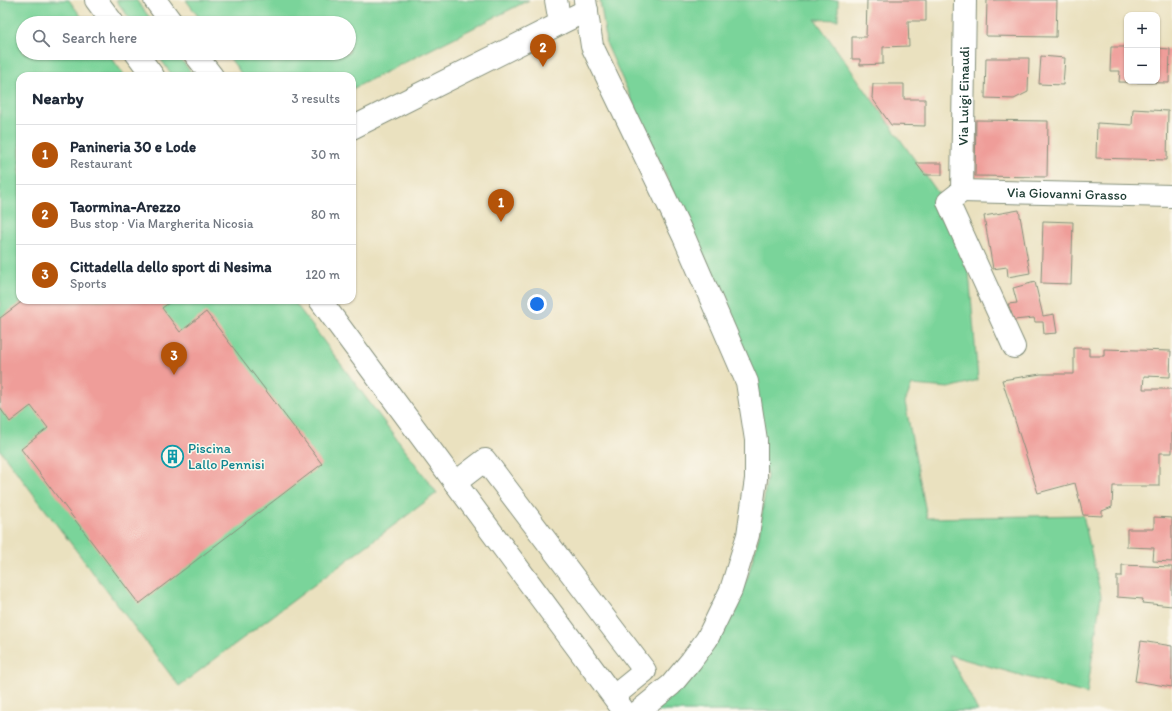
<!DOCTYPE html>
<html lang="en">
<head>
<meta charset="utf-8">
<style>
  body { margin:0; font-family:Itim,sans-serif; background:#f2f2f3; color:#1f2937 }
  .controls { position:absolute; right:12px; top:12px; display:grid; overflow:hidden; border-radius:8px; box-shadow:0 1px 3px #0004 }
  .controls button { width:36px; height:36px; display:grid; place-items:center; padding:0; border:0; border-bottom:1px solid #e0e1e3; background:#fff; color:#1f2937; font:20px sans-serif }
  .you { position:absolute; left:537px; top:304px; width:14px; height:14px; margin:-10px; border:3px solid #fff; border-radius:50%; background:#1a73e8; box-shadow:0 0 0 6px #1a73e833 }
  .badge { display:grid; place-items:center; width:26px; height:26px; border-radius:50%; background:#b45309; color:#fff; font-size:13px; font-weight:700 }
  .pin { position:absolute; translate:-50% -33px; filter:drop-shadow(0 1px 2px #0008) }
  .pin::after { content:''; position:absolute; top:21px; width:14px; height:12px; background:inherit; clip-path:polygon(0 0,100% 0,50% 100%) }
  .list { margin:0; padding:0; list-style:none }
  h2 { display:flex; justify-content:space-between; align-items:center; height:52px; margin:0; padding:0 16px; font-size:17px }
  h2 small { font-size:13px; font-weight:400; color:#747a83 }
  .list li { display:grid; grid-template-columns:26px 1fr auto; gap:12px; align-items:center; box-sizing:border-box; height:60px; padding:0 16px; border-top:1px solid #e0e1e3 }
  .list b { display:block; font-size:15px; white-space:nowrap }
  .list p { margin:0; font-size:13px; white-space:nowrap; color:#747a83 }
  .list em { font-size:13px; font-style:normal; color:#747a83 }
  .icon { flex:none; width:22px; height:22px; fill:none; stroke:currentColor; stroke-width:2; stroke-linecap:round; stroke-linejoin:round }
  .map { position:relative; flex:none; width:1172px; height:711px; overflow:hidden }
  .search { position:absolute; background:#fff; box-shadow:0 1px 3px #0004; left:16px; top:16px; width:340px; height:44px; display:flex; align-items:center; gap:10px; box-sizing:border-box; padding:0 14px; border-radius:22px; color:#747a83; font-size:15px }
  .panel { position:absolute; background:#fff; box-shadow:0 1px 3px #0004; left:16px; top:72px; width:340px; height:232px; border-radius:12px }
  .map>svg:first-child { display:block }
  .green { fill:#7ad49a; stroke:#4c8867 }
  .building { fill:#ef9d99 }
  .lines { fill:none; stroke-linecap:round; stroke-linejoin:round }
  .minor-casing { stroke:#848f7a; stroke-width:24 }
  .minor { stroke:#fff; stroke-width:22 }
  .labels { text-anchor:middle; stroke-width:3; stroke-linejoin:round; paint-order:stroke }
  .street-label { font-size:14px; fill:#1f3d34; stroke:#fbf7ec }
  .culture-label { font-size:14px; fill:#0d838f; stroke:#fbf7ec; text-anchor:start }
</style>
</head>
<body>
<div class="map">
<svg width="1172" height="711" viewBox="0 0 1172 711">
  <rect width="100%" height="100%" fill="#fbf7ec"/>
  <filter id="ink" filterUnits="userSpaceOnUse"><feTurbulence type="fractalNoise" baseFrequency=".025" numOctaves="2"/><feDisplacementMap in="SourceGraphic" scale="8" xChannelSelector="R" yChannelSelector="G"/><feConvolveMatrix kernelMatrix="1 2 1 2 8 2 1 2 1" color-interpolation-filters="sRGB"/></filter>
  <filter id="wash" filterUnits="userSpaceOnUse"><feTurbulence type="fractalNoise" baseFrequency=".012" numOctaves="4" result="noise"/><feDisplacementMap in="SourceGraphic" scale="16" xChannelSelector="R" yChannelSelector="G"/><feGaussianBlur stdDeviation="0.9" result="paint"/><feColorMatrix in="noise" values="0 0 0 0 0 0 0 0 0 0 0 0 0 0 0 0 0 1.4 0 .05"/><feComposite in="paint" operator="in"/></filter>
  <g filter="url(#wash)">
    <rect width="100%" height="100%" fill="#eae1bf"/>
    <!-- green -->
    <g class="green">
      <polygon points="0,0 69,0 86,23 23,23 23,53 108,53 125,76 20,76 20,300 293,300 437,493 179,686 0,450"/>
      <polygon points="116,0 136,0 154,23 133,23"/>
      <polygon points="186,0 529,0 352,89 352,76 243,76 226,53 349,53 349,23 203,23"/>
      <polygon points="600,0 838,0 838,20 815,19 941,197 969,272 978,380 949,388 912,385 905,402 927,518 1083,515 1101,596 1087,694 949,655 978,711 655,711 716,643 748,576 759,536 767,476 749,361 607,45"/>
      <polygon points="156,53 176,53 194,76 173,76"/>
    </g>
    <g id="blocks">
      <!-- building -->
      <g class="building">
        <polygon points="867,0 926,0 926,21 908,21 909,46 883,47 883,64 860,65 860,59 852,59 852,37 866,37"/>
        <polygon points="987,0 1057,0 1056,37 986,36"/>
        <polygon points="1111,47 1127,47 1127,81 1157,81 1157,48 1170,49 1169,83 1119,82 1120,71 1110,71"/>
        <polygon points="1041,56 1065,58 1063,85 1039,84"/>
        <polygon points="986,58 1029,58 1028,92 1014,99 985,98"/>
        <polygon points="873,84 904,84 904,99 925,99 925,126 891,125 872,98"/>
        <polygon points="1133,109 1168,111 1167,160 1096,158 1097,123 1132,125"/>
        <polygon points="976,120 1048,121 1047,177 975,176"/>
        <polygon points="916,163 942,163 942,175 925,175"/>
        <polygon points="1019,210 1030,273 1008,277 1007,267 993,269 984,216"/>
        <polygon points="1043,221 1073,222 1071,284 1041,283"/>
        <polygon points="1035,282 1043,316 1054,314 1057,333 1044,334 1043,322 1035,322 1034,318 1014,320 1008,304 1017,303 1013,288"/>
        <polygon points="24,300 173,300 162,308 180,332 206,312 322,464 139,604 21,449 48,428 31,406 10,422 0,408 0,318"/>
        <polygon points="1074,348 1089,348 1089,356 1104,356 1104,349 1171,351 1170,377 1144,376 1143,389 1172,389 1172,453 1159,453 1159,486 1113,486 1112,507 1102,511 1102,516 1083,515 1075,483 1038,493 1002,380 1041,374 1074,374"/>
        <polygon points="1154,517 1172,518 1172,562 1153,561 1154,548 1127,547 1127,529 1154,529"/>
        <polygon points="1122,565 1172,567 1172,606 1142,603 1143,599 1117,597 1117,576 1122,576"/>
        <polygon points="1141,641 1172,646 1172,687 1135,681"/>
      </g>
    </g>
  </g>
  <g filter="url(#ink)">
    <use href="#blocks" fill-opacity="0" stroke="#848f7a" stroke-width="1"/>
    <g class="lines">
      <defs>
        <g id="minor">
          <polyline points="96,0 113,23"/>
          <polyline points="155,0 172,23"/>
          <polyline points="556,0 560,23"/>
          <polyline points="585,0 592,46 684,237 747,382 756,440 756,479 748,535 731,590 707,639 691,661 671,685 639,711"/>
          <polyline points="136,53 153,76"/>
          <polyline points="194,53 212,76"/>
          <polyline points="352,128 587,10"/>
          <path id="s1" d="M 962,191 L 1172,196"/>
          <path id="s2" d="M 962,191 L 965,0"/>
          <polyline points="962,191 948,202 1014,347"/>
          <polyline points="320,300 624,711"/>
          <polyline points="455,483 485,460 645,671 614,696"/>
        </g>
      </defs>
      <!-- minor casing -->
      <use href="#minor" class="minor-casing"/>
      <!-- minor -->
      <use href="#minor" class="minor"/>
    </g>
  </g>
  <!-- icons -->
  <defs>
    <symbol id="building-ring" viewBox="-11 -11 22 22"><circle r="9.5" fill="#fbf7ec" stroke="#0f9aa8" stroke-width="1.5"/><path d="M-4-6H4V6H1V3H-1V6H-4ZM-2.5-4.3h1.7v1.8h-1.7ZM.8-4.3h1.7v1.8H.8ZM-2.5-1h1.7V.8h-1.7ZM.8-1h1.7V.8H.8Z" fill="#0f9aa8"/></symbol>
  </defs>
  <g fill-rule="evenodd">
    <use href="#building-ring" x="160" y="444" width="25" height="25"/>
  </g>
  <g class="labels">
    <!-- street labels -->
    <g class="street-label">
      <text dy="5" stroke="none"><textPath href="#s2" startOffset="95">Via Luigi Einaudi</textPath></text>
      <text dy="5" stroke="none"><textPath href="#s1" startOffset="105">Via Giovanni Grasso</textPath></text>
    </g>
    <!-- culture labels -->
    <g class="culture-label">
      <text x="188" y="453">Piscina<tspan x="188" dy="16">Lallo Pennisi</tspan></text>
    </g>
  </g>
</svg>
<div class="controls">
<button>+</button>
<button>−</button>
</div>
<div class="you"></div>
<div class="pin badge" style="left:501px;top:222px">1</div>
<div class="pin badge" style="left:543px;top:67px">2</div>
<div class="pin badge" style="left:174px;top:375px">3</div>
<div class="search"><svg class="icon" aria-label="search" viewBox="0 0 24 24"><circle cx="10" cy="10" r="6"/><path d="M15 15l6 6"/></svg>Search here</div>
<section class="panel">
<h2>Nearby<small>3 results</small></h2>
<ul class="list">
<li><span class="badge">1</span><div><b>Panineria 30 e Lode</b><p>Restaurant</p></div><em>30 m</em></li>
<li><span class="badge">2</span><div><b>Taormina-Arezzo</b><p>Bus stop · Via Margherita Nicosia</p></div><em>80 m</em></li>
<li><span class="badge">3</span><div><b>Cittadella dello sport di Nesima</b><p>Sports</p></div><em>120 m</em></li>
</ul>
</section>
</div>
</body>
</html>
